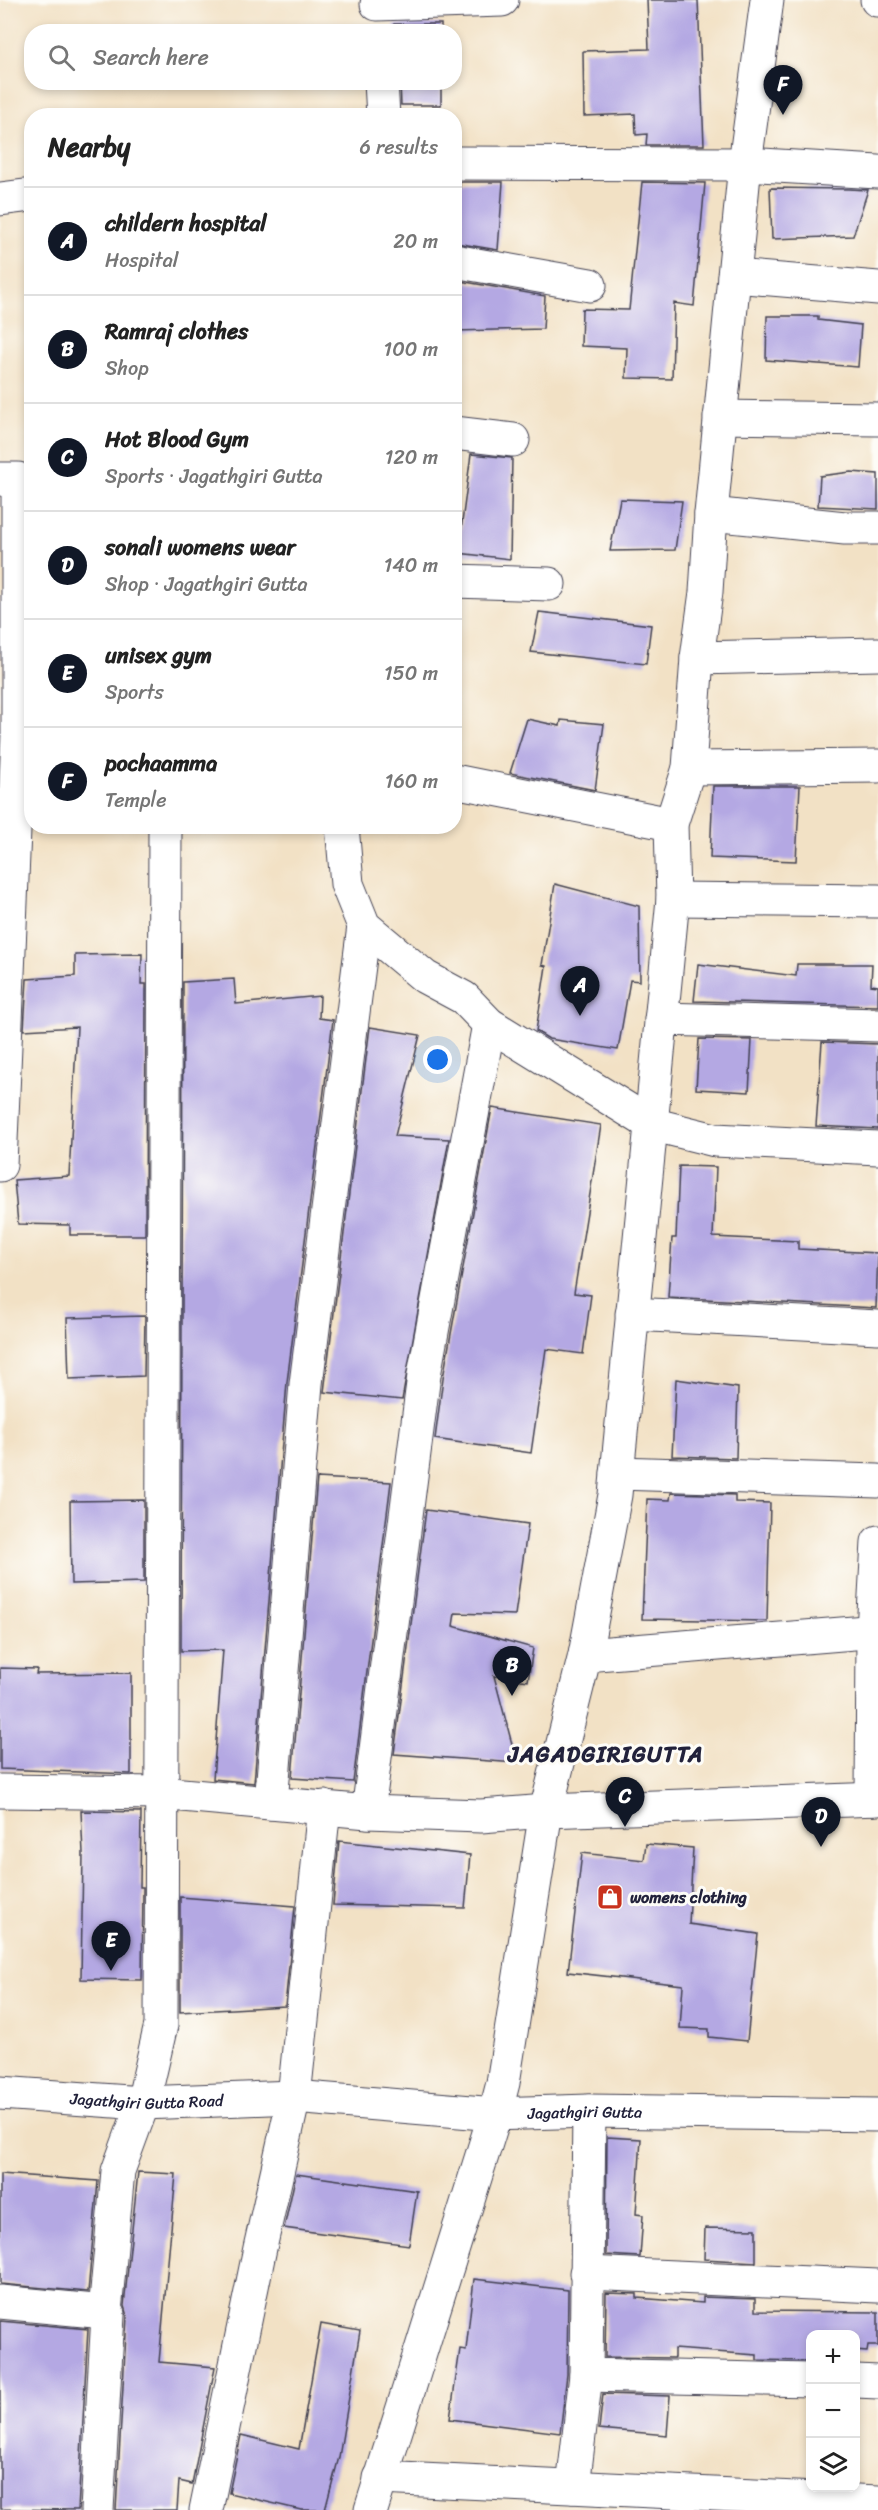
<!DOCTYPE html>
<html lang="en">
<head>
<meta charset="utf-8">
<style>
  body { margin:0; font-family:Sriracha,sans-serif; background:#f6f6f6; color:#222 }
  .controls { position:absolute; right:18px; bottom:18px; display:grid; overflow:hidden; border-radius:12px; box-shadow:0 3px 9px #0003 }
  .controls button { width:54px; height:54px; display:grid; place-items:center; padding:0; border:0; border-bottom:2px solid #e0e0e0; background:#fff; color:#222; font:30px sans-serif }
  .you { position:absolute; left:438px; top:1060px; width:21px; height:21px; margin:-15px; border:4px solid #fff; border-radius:50%; background:#1a73e8; box-shadow:0 0 0 9px #1a73e833 }
  .badge { display:grid; place-items:center; width:39px; height:39px; border-radius:50%; background:#111827; color:#fff; font-size:20px; font-weight:700 }
  .pin { position:absolute; translate:-50% -50px; filter:drop-shadow(0 2px 3px #0008) }
  .pin::after { content:''; position:absolute; top:32px; width:21px; height:18px; background:inherit; clip-path:polygon(0 0,100% 0,50% 100%) }
  .list { margin:0; padding:0; list-style:none }
  h2 { display:flex; justify-content:space-between; align-items:center; height:78px; margin:0; padding:0 24px; font-size:26px }
  h2 small { font-size:20px; font-weight:400; color:#767676 }
  .list li { display:grid; grid-template-columns:39px 1fr auto; gap:18px; align-items:center; box-sizing:border-box; height:108px; padding:0 24px; border-top:2px solid #e0e0e0 }
  .list b { display:block; font-size:22px; white-space:nowrap }
  .list p { margin:0; font-size:20px; white-space:nowrap; color:#767676 }
  .list em { font-size:20px; font-style:normal; color:#767676 }
  .icon { flex:none; width:33px; height:33px; fill:none; stroke:currentColor; stroke-width:2; stroke-linecap:round; stroke-linejoin:round }
  .map { position:relative; flex:none; width:878px; height:2510px; overflow:hidden }
  .search { position:absolute; background:#fff; box-shadow:0 3px 9px #0003; left:24px; top:24px; width:438px; height:66px; display:flex; align-items:center; gap:15px; box-sizing:border-box; padding:0 21px; border-radius:24px; color:#767676; font-size:22px }
  .panel { position:absolute; background:#fff; box-shadow:0 3px 9px #0003; left:24px; top:108px; width:438px; height:726px; border-radius:24px }
  .map>svg:first-child { display:block }
  .building { fill:#b4a8e3 }
  .lines { fill:none; stroke-linecap:round; stroke-linejoin:round }
  .street-casing { stroke:#413f50; stroke-width:35 }
  .secondary-casing { stroke:#413f50; stroke-width:35 }
  .street { stroke:#fff; stroke-width:33 }
  .secondary { stroke:#fff; stroke-width:33 }
  .labels { text-anchor:middle; stroke-width:6; stroke-linejoin:round; paint-order:stroke }
  .poi-label { font-size:16px; font-weight:bold; fill:#22223b; stroke:#fdfcf7; text-anchor:start }
  .street-label { font-size:16px; fill:#22223b; stroke:#fdfcf7 }
  .district-label { font-size:22px; font-weight:bold; letter-spacing:1.5px; fill:#22223b; stroke:#fdfcf7 }
</style>
</head>
<body>
<div class="map">
<svg width="878" height="2510" viewBox="0 0 878 2510">
  <rect width="100%" height="100%" fill="#fdfcf7"/>
  <filter id="ink" filterUnits="userSpaceOnUse"><feTurbulence type="fractalNoise" baseFrequency=".0167" numOctaves="2"/><feDisplacementMap in="SourceGraphic" scale="12" xChannelSelector="R" yChannelSelector="G"/><feConvolveMatrix kernelMatrix="1 2 1 2 8 2 1 2 1" color-interpolation-filters="sRGB"/></filter>
  <filter id="wash" filterUnits="userSpaceOnUse"><feTurbulence type="fractalNoise" baseFrequency=".008" numOctaves="4" result="noise"/><feDisplacementMap in="SourceGraphic" scale="24" xChannelSelector="R" yChannelSelector="G"/><feGaussianBlur stdDeviation="1.35" result="paint"/><feColorMatrix in="noise" values="0 0 0 0 0 0 0 0 0 0 0 0 0 0 0 0 0 1.4 0 .05"/><feComposite in="paint" operator="in"/></filter>
  <g filter="url(#wash)">
    <rect width="100%" height="100%" fill="#f2e1c5"/>
    <g id="blocks">
      <!-- building -->
      <g class="building">
        <polygon points="647,0 698,0 704,145 646,145 647,134 636,135 635,114 584,116 583,51 649,49"/>
        <rect x="394" y="24" width="47" height="8"/>
        <polygon points="400,82 441,82 441,105 401,105"/>
        <polygon points="460,182 503,182 498,250 456,243"/>
        <polygon points="642,182 705,183 694,306 674,303 672,379 626,378 627,348 581,346 582,309 629,310"/>
        <polygon points="770,188 848,189 868,190 853,236 772,239"/>
        <polygon points="454,280 545,296 543,329 454,331"/>
        <polygon points="767,316 818,316 818,320 861,325 858,367 766,360"/>
        <polygon points="471,454 512,458 510,559 458,553"/>
        <polygon points="851,472 878,474 878,509 818,506 820,476"/>
        <polygon points="620,499 682,501 675,550 610,551"/>
        <polygon points="539,612 651,625 646,664 531,652"/>
        <polygon points="527,719 560,726 561,720 604,724 595,790 510,773"/>
        <polygon points="713,786 800,786 796,861 710,858"/>
        <polygon points="555,884 639,906 640,981 630,980 618,1050 549,1039 536,1031 546,966 542,965"/>
        <polygon points="142,954 141,984 146,984 145,1235 70,1235 70,1225 18,1224 14,1180 69,1176 77,1027 24,1030 27,979 75,976 75,955"/>
        <polygon points="698,964 796,976 797,964 872,964 871,985 878,986 878,1006 694,1001"/>
        <polygon points="234,979 236,1004 320,996 319,1018 333,1020 287,1382 254,1783 213,1779 223,1650 181,1651 183,982"/>
        <polygon points="370,1027 420,1035 395,1136 449,1139 402,1400 324,1392"/>
        <polygon points="699,1039 752,1040 749,1092 696,1089"/>
        <polygon points="822,1042 878,1044 878,1129 816,1126"/>
        <polygon points="492,1108 601,1125 574,1293 591,1295 583,1354 546,1349 531,1453 435,1439 443,1378"/>
        <polygon points="679,1166 716,1167 713,1237 798,1241 798,1249 878,1253 876,1308 668,1297 672,1238 676,1238"/>
        <polygon points="145,1316 144,1376 69,1379 67,1318"/>
        <polygon points="676,1379 738,1388 736,1458 672,1456"/>
        <polygon points="317,1478 391,1482 353,1782 292,1778"/>
        <polygon points="671,1493 735,1495 735,1502 770,1503 767,1621 642,1619 647,1499 670,1500"/>
        <polygon points="144,1500 144,1582 71,1584 70,1501"/>
        <polygon points="426,1510 528,1524 515,1615 455,1613 453,1626 533,1648 528,1681 494,1676 517,1763 394,1754"/>
        <polygon points="0,1668 37,1669 36,1674 131,1673 131,1774 0,1769"/>
        <polygon points="81,1811 141,1812 140,1887 143,1887 142,1980 81,1979 83,1853"/>
        <polygon points="339,1841 470,1855 465,1908 333,1905"/>
        <polygon points="646,1844 693,1848 689,1924 758,1934 747,2041 709,2037 709,2029 680,2028 683,1985 568,1972 582,1853 644,1860"/>
        <polygon points="180,1897 295,1906 285,2006 180,2012"/>
        <polygon points="607,2137 641,2139 636,2214 643,2215 640,2257 606,2255"/>
        <polygon points="138,2172 176,2174 159,2362 215,2367 192,2484 179,2481 177,2510 116,2510 127,2316 124,2306"/>
        <polygon points="0,2174 98,2181 88,2292 0,2284"/>
        <polygon points="296,2174 417,2191 409,2245 284,2228"/>
        <polygon points="705,2228 756,2229 756,2262 704,2259"/>
        <polygon points="474,2279 568,2290 567,2374 560,2433 450,2419 460,2349 466,2350"/>
        <polygon points="606,2293 637,2294 637,2298 703,2303 703,2297 755,2299 755,2311 878,2312 878,2346 868,2346 867,2352 855,2351 855,2334 810,2334 810,2361 757,2360 757,2355 674,2349 674,2358 605,2357"/>
        <polygon points="0,2321 88,2329 78,2510 0,2509"/>
        <polygon points="321,2324 360,2331 339,2457 325,2510 301,2510 229,2493 241,2435 299,2449"/>
        <polygon points="603,2394 670,2396 667,2435 599,2429"/>
      </g>
    </g>
  </g>
  <g filter="url(#ink)">
    <use href="#blocks" fill-opacity="0" stroke="#413f50" stroke-width="1.5"/>
    <g class="lines">
      <defs>
        <g id="street">
          <polyline points="877,0 878,0"/>
          <polyline points="377,4 502,0"/>
          <polyline points="381,82 383,116"/>
          <polyline points="454,163 745,164 878,172"/>
          <polyline points="0,199 32,195"/>
          <polyline points="454,261 590,285"/>
          <polyline points="734,276 878,288"/>
          <polyline points="720,417 878,419"/>
          <polyline points="454,433 513,440"/>
          <polyline points="0,479 18,479 18,735 0,1165"/>
          <polyline points="711,514 845,528 878,528"/>
          <polyline points="454,581 549,584"/>
          <polyline points="697,658 878,654"/>
          <polyline points="689,768 878,766"/>
          <polyline points="454,781 671,824"/>
          <polyline points="342,826 347,884 364,926 425,977 464,998 489,1024 651,1124 715,1140 878,1148"/>
          <polyline points="673,899 878,901"/>
          <polyline points="661,1019 878,1025"/>
          <polyline points="632,1314 878,1327"/>
          <polyline points="617,1473 878,1481"/>
          <polyline points="585,1655 878,1631"/>
          <polyline points="0,1791 160,1793 368,1812 481,1816 546,1811 878,1799"/>
          <polyline points="872,1799 873,1631 878,1542"/>
          <polyline points="271,1803 306,1384 364,926"/>
          <polyline points="368,1812 424,1375 489,1024"/>
          <polyline points="589,2111 586,2375 810,2380"/>
          <polyline points="495,2114 503,2083 546,1811 585,1655 615,1495 673,899 671,824 689,768 697,658 706,592 711,514 734,276 745,164 767,0"/>
          <polyline points="586,2273 878,2286"/>
          <polyline points="0,2302 105,2312"/>
          <polyline points="856,2381 878,2382"/>
          <polyline points="380,2478 878,2502"/>
          <polyline points="573,2487 586,2375"/>
          <polyline points="97,2510 108,2315 105,2312 118,2171 143,2103 161,2025 165,826"/>
          <polyline points="206,2510 260,2248 294,2097 324,1807"/>
        </g>
        <g id="secondary">
          <path id="s1" d="M 0,2093 L 143,2103 L 294,2097 L 495,2114 L 589,2111 L 878,2115"/>
          <polyline points="371,2510 495,2114"/>
        </g>
      </defs>
      <!-- street casing -->
      <use href="#street" class="street-casing"/>
      <!-- secondary casing -->
      <use href="#secondary" class="secondary-casing"/>
      <!-- street -->
      <use href="#street" class="street"/>
      <!-- secondary -->
      <use href="#secondary" class="secondary"/>
    </g>
  </g>
  <!-- icons -->
  <defs>
    <symbol id="shop-square" viewBox="-11 -11 22 22"><rect x="-9" y="-9" width="18" height="18" rx="4" fill="#c8321e" stroke="#fdfcf7"/><path d="M-5-2.5h2.3a2.7 3.5 0 0 1 5.4 0H5L5.5 6h-11ZM-1.5-2.5h3a1.5 2.3 0 0 0-3 0Z" fill="#fff"/></symbol>
  </defs>
  <g fill-rule="evenodd">
    <use href="#shop-square" x="595" y="1882" width="30" height="30"/>
  </g>
  <g class="labels">
    <!-- poi labels -->
    <g class="poi-label">
      <text x="630" y="1903">womens clothing</text>
    </g>
    <!-- street labels -->
    <g class="street-label">
      <text dy="6" stroke="none"><textPath href="#s1" startOffset="147">Jagathgiri Gutta Road</textPath></text>
      <text dy="6" stroke="none"><textPath href="#s1" startOffset="586">Jagathgiri Gutta</textPath></text>
    </g>
    <!-- district labels -->
    <g class="district-label">
      <text x="606" y="1762">JAGADGIRIGUTTA</text>
    </g>
  </g>
</svg>
<div class="controls">
<button>+</button>
<button>−</button>
<button><svg class="icon" aria-label="layers" viewBox="0 0 24 24"><path d="M12 4l9 5-9 5-9-5zM3 14l9 5 9-5"/></svg></button>
</div>
<div class="you"></div>
<div class="pin badge" style="left:580px;top:1016px">A</div>
<div class="pin badge" style="left:512px;top:1696px">B</div>
<div class="pin badge" style="left:625px;top:1827px">C</div>
<div class="pin badge" style="left:821px;top:1847px">D</div>
<div class="pin badge" style="left:111px;top:1971px">E</div>
<div class="pin badge" style="left:783px;top:115px">F</div>
<div class="search"><svg class="icon" aria-label="search" viewBox="0 0 24 24"><circle cx="10" cy="10" r="6"/><path d="M15 15l6 6"/></svg>Search here</div>
<section class="panel">
<h2>Nearby<small>6 results</small></h2>
<ul class="list">
<li><span class="badge">A</span><div><b>childern hospital</b><p>Hospital</p></div><em>20 m</em></li>
<li><span class="badge">B</span><div><b>Ramraj clothes</b><p>Shop</p></div><em>100 m</em></li>
<li><span class="badge">C</span><div><b>Hot Blood Gym</b><p>Sports · Jagathgiri Gutta</p></div><em>120 m</em></li>
<li><span class="badge">D</span><div><b>sonali womens wear</b><p>Shop · Jagathgiri Gutta</p></div><em>140 m</em></li>
<li><span class="badge">E</span><div><b>unisex gym</b><p>Sports</p></div><em>150 m</em></li>
<li><span class="badge">F</span><div><b>pochaamma</b><p>Temple</p></div><em>160 m</em></li>
</ul>
</section>
</div>
</body>
</html>
